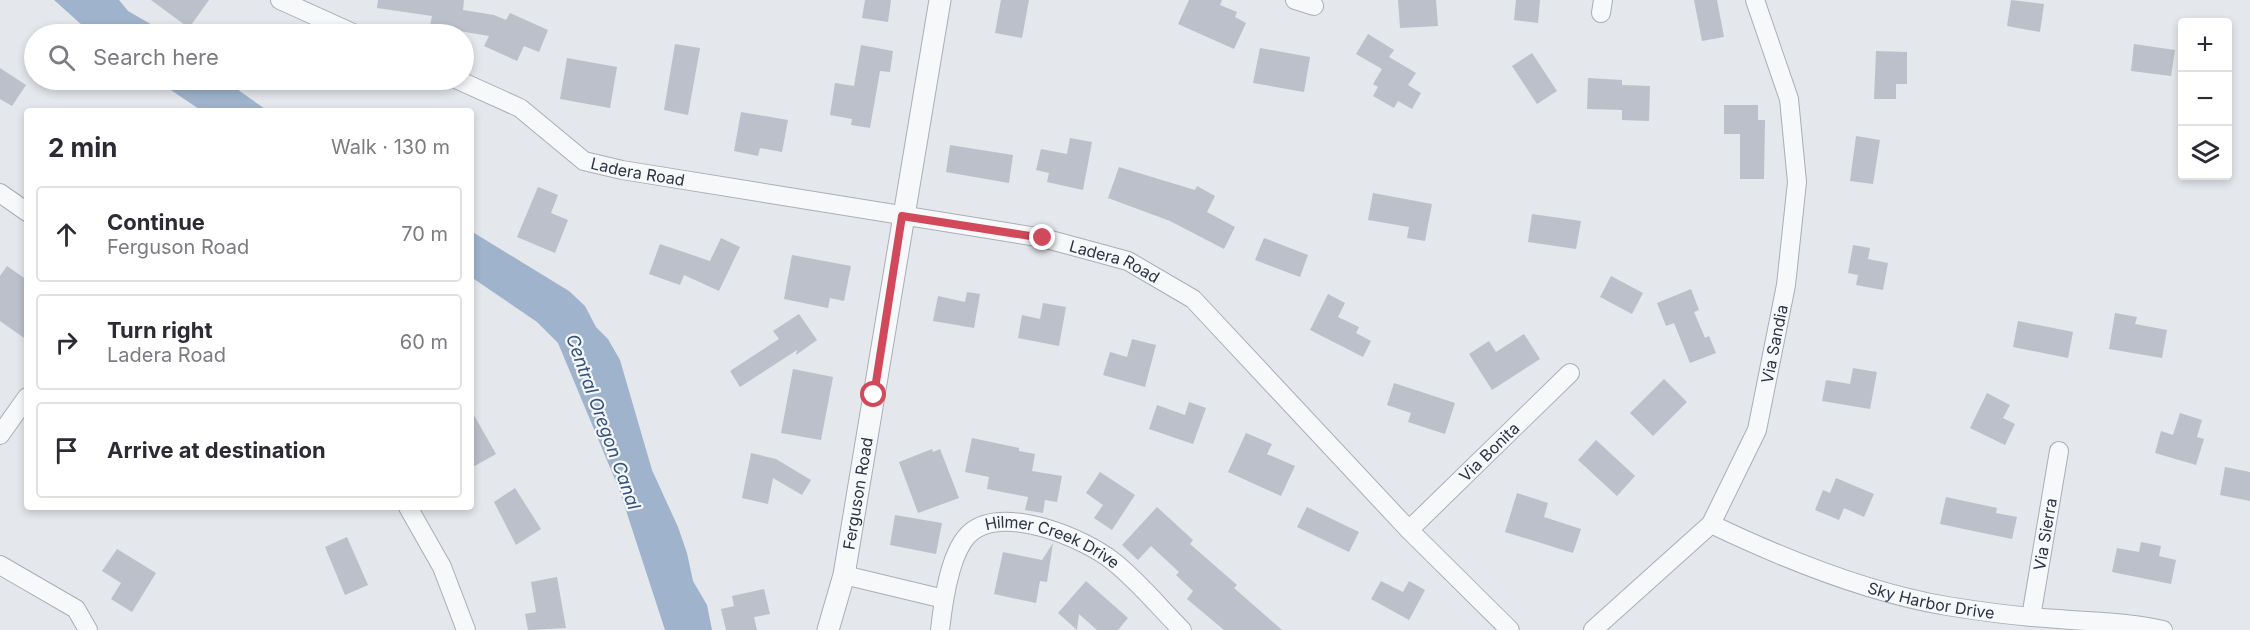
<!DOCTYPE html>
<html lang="en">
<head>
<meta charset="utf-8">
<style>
  body { margin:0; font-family:Inter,sans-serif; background:#f7f7f7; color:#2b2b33 }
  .controls { position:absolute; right:18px; top:18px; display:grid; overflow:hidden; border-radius:6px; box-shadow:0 3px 9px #0003 }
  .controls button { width:54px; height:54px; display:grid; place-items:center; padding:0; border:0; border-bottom:2px solid #e1e1e2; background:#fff; color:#2b2b33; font:30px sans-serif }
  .stop { position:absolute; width:18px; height:18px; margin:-14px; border:4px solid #d1495b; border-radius:50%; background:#fff }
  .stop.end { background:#d1495b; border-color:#fff; box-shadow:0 2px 6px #0008 }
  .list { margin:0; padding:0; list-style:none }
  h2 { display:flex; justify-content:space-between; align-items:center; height:78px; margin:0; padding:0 24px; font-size:26px }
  h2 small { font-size:20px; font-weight:400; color:#7c7c81 }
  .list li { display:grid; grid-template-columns:39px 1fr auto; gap:18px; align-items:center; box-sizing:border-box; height:96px; margin:0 12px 12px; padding:0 12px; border:2px solid #e1e1e2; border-radius:6px }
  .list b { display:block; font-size:22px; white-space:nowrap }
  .list p { margin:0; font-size:20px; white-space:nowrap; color:#7c7c81 }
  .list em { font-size:20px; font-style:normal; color:#7c7c81 }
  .icon { flex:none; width:33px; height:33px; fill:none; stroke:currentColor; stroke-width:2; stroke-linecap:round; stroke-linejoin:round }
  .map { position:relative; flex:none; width:2250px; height:630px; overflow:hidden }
  .search { position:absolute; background:#fff; box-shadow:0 3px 9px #0003; left:24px; top:24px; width:450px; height:66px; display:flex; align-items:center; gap:15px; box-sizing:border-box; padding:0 21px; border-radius:33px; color:#7c7c81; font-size:22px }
  .panel { position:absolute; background:#fff; box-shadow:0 3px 9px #0003; left:24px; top:108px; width:450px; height:402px; border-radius:6px }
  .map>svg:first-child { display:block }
  .water { fill:#9fb4cc }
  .building { fill:#bbc0ca }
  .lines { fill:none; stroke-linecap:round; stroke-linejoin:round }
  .minor-casing { stroke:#a9aeb7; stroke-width:20 }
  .tertiary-casing { stroke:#a9aeb7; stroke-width:23 }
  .minor { stroke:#f7f8fa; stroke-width:18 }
  .tertiary { stroke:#f7f8fa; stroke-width:21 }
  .route { stroke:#d1495b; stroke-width:8 }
  .labels { text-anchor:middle; stroke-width:4.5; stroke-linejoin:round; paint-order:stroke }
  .street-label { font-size:16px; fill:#2b3445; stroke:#f4f6f9 }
  .water-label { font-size:18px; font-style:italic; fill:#34527a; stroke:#f4f6f9 }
</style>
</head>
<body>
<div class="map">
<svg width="2250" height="630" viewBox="0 0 2250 630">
  <rect width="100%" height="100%" fill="#e4e7ec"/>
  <!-- water -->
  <g class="water">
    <polygon points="54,0 119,0 128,11 168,34 92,34"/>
    <polygon points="156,80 224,80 268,111 202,111"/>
    <polygon points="471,231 569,291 585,306 596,327 608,339 620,360 652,470 678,527 687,553 693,581 707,605 712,630 665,630 619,489 558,343 537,322 471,277"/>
  </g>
  <!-- building -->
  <g class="building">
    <polygon points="151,0 209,0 189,28"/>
    <polygon points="378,0 464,0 463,10 494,15 506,20 510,13 548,30 539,52 524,46 517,61 484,46 489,36 430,26 432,16 377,8"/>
    <polygon points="865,0 891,0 888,22 862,18"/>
    <polygon points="1001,0 1029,0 1022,38 995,33"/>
    <polygon points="1189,0 1222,0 1220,5 1237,12 1235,17 1246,23 1234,49 1178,24"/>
    <polygon points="1398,0 1436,0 1438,26 1400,28"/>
    <polygon points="1516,0 1540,0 1538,23 1514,20"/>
    <polygon points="1694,0 1717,0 1724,37 1702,41"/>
    <polygon points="2011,0 2044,4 2040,32 2007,26"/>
    <polygon points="1368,34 1394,50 1389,57 1416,73 1408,85 1421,93 1412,109 1398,101 1394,108 1373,96 1378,87 1373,84 1382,69 1356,54"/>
    <polygon points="675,44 700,48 688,115 664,110"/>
    <polygon points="2134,44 2175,50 2171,76 2131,71"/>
    <polygon points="861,45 893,51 890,72 880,71 870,128 851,125 852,119 830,115 835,83 854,86"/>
    <polygon points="1260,48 1310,57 1304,92 1253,83"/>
    <polygon points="1876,51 1907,52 1907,84 1896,84 1896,99 1874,99"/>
    <polygon points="1532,53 1557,91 1537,104 1512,66"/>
    <polygon points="567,58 617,67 610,108 560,99"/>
    <polygon points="0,68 26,85 12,106 0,99"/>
    <polygon points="1588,78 1622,80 1622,85 1650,86 1649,121 1622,120 1622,110 1587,109"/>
    <polygon points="1724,105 1758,105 1758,120 1765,120 1764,179 1740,179 1740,134 1724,134"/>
    <polygon points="741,112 788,120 782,152 760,148 758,156 734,151"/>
    <polygon points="1856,136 1880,140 1873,184 1850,181"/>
    <polygon points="1070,138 1092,142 1083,190 1047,182 1049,173 1036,170 1041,149 1067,154"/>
    <polygon points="950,145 1013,155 1009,183 946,172"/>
    <polygon points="1119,167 1195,190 1197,186 1215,196 1207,212 1235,227 1224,249 1170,221 1108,198"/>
    <polygon points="538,187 558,195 551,213 568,220 555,253 517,237"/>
    <polygon points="1373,193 1432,204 1425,241 1407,238 1409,227 1368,220"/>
    <polygon points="1532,214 1581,221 1576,249 1528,242"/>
    <polygon points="721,238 740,247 719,291 684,275 680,285 649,274 660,244 710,261"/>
    <polygon points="1264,238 1308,255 1300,277 1255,260"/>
    <polygon points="1853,245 1870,248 1868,259 1888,263 1883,290 1856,285 1858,275 1848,273"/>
    <polygon points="792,255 851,266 844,301 830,298 828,308 784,299"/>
    <polygon points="7,266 27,280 27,340 0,321 0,276"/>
    <polygon points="1611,276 1643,293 1632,314 1600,297"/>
    <polygon points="1691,289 1699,310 1694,312 1705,338 1709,336 1716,353 1690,363 1674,323 1666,326 1657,303"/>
    <polygon points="967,292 980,294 974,328 933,321 938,296 965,302"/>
    <polygon points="1328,294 1345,303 1338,317 1359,327 1356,333 1371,341 1363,357 1310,330"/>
    <polygon points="1043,303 1066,307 1059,346 1018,338 1022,315 1040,319"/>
    <polygon points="2115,313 2137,317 2135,324 2167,330 2162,358 2109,349"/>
    <polygon points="799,314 817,340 796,355 797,350 740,387 730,371 779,339 773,331"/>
    <polygon points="2018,321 2073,332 2068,358 2013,347"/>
    <polygon points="1524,334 1540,359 1492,390 1469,354 1489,341 1496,352"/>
    <polygon points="1132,339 1156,345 1145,387 1103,375 1110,352 1127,357"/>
    <polygon points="1853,368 1877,372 1870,409 1822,401 1826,380 1850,384"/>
    <polygon points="793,369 833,377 821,440 781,433"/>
    <polygon points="1664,379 1687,402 1653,436 1630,413"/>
    <polygon points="1394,383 1455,403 1445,434 1408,422 1411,413 1387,405"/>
    <polygon points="1987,393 2010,405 2003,418 2015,424 2005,445 1970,428"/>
    <polygon points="1189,402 1206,408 1193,444 1149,429 1157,405 1185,415"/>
    <polygon points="471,410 496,454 471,468"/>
    <polygon points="2180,413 2202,420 2197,437 2204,439 2196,465 2155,453 2161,431 2173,435"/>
    <polygon points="1246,433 1272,444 1267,454 1295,466 1281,496 1228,472"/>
    <polygon points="972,438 1019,448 1019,451 1035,454 1032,471 1062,476 1057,502 1045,500 1043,513 1025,510 1028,497 987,489 989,477 965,472"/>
    <polygon points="1596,440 1635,476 1617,496 1578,460"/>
    <polygon points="932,449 933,452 940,449 959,498 918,513 899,462"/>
    <polygon points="751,453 776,459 811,480 802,495 773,478 768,504 742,498"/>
    <polygon points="2225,467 2250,472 2250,501 2220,495"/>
    <polygon points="1100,472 1135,495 1112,530 1094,518 1103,505 1086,493"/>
    <polygon points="1836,478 1874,494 1864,517 1844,508 1839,520 1815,510 1823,490 1830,493"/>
    <polygon points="515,488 541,529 516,545 494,502"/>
    <polygon points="1517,493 1548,503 1544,517 1581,529 1573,553 1505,532"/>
    <polygon points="1946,497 1997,508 1996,513 2017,517 2012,539 1940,524"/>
    <polygon points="1157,507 1193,540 1190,544 1237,585 1234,588 1282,630 1224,630 1187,599 1193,591 1176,575 1179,572 1151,546 1138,560 1122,545"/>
    <polygon points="1307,507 1359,532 1349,552 1297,527"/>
    <polygon points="895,515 942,523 936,554 890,545"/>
    <polygon points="347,537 368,585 345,595 325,547"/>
    <polygon points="2141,542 2161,546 2159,556 2176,560 2171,584 2112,572 2117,548 2139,552"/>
    <polygon points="1053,543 1047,582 1040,581 1036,603 994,594 1003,552 1042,560"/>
    <polygon points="117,549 156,573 132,612 111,599 121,583 102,571"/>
    <polygon points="557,577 566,628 528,630 525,614 536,612 531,582"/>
    <polygon points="1086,581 1128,618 1118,630 1097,630 1079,614 1077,630 1058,613"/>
    <polygon points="1381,581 1403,592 1409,581 1425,590 1409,620 1371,599"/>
    <polygon points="764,589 770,614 754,617 757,630 726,630 721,609 734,606 732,596"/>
  </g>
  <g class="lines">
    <defs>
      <g id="minor">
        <polyline points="280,0 355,34"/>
        <polyline points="1295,0 1314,6"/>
        <polyline points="1601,13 1603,0"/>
        <path id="s1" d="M 458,80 L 520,108 L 584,161 L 622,170 L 1043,238 L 1128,261 L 1193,299 L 1409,530 L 1510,630"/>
        <polyline points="0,193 27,212"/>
        <polyline points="0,435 27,397"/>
        <polyline points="408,507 442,567 466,630"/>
        <path id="s2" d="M 1711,524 C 1782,558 1869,593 1947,606 C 1984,612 2022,617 2059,619 C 2094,622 2129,622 2163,630"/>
        <path id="s3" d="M 1409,530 L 1570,373"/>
        <polyline points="0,565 76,609 88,630"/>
        <polyline points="844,575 944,599"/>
        <path id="s4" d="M 2031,617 L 2059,451"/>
        <path id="s5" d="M 940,630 C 943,603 949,555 968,535 C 999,502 1085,538 1114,562 C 1139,582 1160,608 1182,630"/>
        <path id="s6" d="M 1593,630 L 1711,524 L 1757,430 L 1786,285 L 1797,182 L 1789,99 L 1755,0"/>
      </g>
      <g id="tertiary">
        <path id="s7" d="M 828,630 L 844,575 L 940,0"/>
      </g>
    </defs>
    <!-- minor casing -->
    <use href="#minor" class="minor-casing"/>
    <!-- tertiary casing -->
    <use href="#tertiary" class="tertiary-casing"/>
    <!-- minor -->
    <use href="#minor" class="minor"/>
    <!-- tertiary -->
    <use href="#tertiary" class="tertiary"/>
  </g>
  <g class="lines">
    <!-- route -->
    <polyline class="route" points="874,395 902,216 1043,238"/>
  </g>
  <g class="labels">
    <!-- street labels -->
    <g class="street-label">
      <text dy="6" stroke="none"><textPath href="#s1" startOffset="206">Ladera Road</textPath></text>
      <text dy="6" stroke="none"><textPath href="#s1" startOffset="692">Ladera Road</textPath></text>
      <text dy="6" stroke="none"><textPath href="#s6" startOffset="351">Via Sandia</textPath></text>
      <text dy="6" stroke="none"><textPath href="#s3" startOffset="112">Via Bonita</textPath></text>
      <text dy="6" stroke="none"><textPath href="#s7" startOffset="140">Ferguson Road</textPath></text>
      <text dy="6" stroke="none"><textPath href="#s4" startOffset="84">Via Sierra</textPath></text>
      <text dy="6" stroke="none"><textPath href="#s5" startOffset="192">Hilmer Creek Drive</textPath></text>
      <text dy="6" stroke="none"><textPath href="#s2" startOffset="234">Sky Harbor Drive</textPath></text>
    </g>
    <!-- water labels -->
    <g class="water-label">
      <text transform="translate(603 422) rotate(70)" y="6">Central Oregon Canal</text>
    </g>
  </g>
</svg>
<div class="controls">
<button>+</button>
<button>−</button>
<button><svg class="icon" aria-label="layers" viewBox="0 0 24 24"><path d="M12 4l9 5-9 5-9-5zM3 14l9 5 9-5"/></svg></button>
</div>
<div class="stop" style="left:874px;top:395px"></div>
<div class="stop end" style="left:1043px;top:238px"></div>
<div class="search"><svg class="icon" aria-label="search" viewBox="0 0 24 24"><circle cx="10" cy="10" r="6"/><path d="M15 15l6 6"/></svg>Search here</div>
<section class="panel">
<h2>2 min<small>Walk · 130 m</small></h2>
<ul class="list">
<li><svg class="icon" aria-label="ahead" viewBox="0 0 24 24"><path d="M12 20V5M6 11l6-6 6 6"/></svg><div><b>Continue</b><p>Ferguson Road</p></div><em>70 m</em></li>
<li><svg class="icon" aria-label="right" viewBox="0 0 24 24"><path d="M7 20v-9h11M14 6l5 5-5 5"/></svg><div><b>Turn right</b><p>Ladera Road</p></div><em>60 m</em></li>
<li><svg class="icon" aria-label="arrive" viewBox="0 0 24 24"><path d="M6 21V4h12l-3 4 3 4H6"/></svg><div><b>Arrive at destination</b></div></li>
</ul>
</section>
</div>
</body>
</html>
